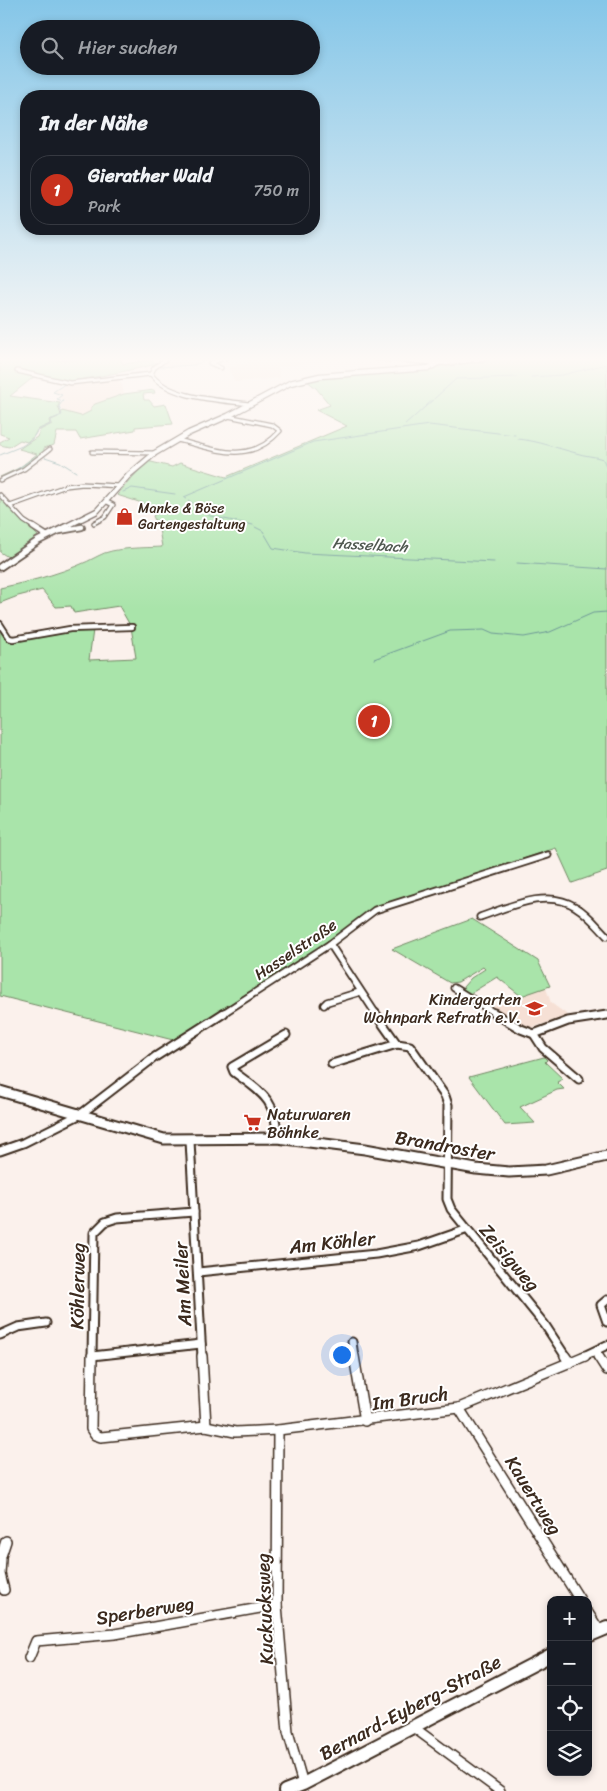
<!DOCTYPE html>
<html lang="de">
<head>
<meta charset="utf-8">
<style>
  body { margin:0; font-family:Sriracha,sans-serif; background:#242831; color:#f1f3f6 }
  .controls { position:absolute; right:15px; bottom:15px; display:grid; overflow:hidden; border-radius:10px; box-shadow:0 2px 8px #0003 }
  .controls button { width:45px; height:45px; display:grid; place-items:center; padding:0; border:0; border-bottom:1px solid #363941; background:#171b24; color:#f1f3f6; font:25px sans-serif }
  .you { position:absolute; left:341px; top:1354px; width:18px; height:18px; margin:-12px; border:4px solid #fff; border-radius:50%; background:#1a73e8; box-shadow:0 0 0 8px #1a73e833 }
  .badge { display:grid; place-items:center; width:32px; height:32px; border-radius:50%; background:#c8321e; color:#fff; font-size:16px; font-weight:700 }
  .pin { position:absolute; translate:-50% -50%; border:2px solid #fff; box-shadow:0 1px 5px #0006 }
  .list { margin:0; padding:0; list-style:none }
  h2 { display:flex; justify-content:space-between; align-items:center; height:65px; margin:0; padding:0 20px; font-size:21px }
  h2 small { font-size:16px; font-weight:400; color:#9ea1a6 }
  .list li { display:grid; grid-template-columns:32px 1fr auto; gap:15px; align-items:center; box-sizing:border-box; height:70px; margin:0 10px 10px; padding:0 10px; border:1px solid #363941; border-radius:20px }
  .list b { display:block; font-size:19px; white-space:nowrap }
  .list p { margin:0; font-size:16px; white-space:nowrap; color:#9ea1a6 }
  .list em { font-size:16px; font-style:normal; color:#9ea1a6 }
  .icon { flex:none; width:28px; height:28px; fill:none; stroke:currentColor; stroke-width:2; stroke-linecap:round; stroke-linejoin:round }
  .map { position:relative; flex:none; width:607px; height:1791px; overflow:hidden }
  .search { position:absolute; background:#171b24; box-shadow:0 2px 8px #0003; left:20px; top:20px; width:300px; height:55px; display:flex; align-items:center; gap:12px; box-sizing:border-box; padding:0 18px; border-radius:28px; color:#9ea1a6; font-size:19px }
  .panel { position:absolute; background:#171b24; box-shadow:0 2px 8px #0003; left:20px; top:90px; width:300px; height:145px; border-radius:20px }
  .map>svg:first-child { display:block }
  .built { fill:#f6e0d5 }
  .green { fill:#a9e4aa; stroke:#728764 }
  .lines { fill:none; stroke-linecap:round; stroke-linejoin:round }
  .stream { stroke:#6e9897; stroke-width:1 }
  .street-far4-casing { stroke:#3b2a1e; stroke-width:5.5 }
  .street-far3-casing { stroke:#3b2a1e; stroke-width:8 }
  .street-far2-casing { stroke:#3b2a1e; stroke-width:9 }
  .street-far1-casing { stroke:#3b2a1e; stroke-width:11 }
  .street-casing { stroke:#3b2a1e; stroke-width:12 }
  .secondary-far3-casing { stroke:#3b2a1e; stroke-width:7 }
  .secondary-far2-casing { stroke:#3b2a1e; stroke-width:9 }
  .secondary-far1-casing { stroke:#3b2a1e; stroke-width:13 }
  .secondary-casing { stroke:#3b2a1e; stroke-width:16 }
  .street-far4 { stroke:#fff; stroke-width:3 }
  .street-far3 { stroke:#fff; stroke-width:4.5 }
  .street-far2 { stroke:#fff; stroke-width:5.5 }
  .street-far1 { stroke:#fff; stroke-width:7 }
  .street { stroke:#fff; stroke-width:9 }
  .secondary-far3 { stroke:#fff; stroke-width:4.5 }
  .secondary-far2 { stroke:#fff; stroke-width:5.5 }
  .secondary-far1 { stroke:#fff; stroke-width:9 }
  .secondary { stroke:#fff; stroke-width:12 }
  .labels { text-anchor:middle; stroke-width:4; stroke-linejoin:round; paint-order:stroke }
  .far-poi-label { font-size:14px; fill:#3b2a1e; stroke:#fff; text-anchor:start }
  .far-water-label { font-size:15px; font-style:italic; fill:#505850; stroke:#fff }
  .street-label { font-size:16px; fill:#3b2a1e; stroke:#fff }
  .poi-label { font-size:16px; fill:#3b2a1e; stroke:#fff; text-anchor:end }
  .near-street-label { font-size:19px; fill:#3b2a1e; stroke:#fff }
</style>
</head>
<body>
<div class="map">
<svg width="607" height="1791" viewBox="0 0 607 1791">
  <rect width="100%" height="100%" fill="#fbf1ec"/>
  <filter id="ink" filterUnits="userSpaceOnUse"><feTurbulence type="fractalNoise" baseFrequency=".02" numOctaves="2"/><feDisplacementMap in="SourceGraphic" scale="10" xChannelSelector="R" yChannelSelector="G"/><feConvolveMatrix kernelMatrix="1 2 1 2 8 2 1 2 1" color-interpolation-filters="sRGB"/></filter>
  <g filter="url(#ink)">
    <!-- built -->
    <g class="built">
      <polygon points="171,358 198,358 205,361 194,365 160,366"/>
      <polygon points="244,358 352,358 278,367 279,378 235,382 228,368 224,368 249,363"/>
      <polygon points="115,377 122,385 124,394 92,405 91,411 81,416 62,411 60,406 64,401 58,397 62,395 54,392 67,383"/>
      <polygon points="505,983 550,986 546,988 551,1003 569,1016 527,1029 491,1007 521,996"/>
    </g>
    <!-- green -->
    <g class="green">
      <path d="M 0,358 L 55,358 L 49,361 L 120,358 L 123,364 L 150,360 L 158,363 C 153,366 75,382 66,381 C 56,381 45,378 35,376 L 10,396 L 60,403 L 58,406 L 61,415 L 62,411 L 81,416 L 91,411 L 91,407 L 95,404 L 124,394 L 154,390 L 155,393 L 143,394 L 144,400 L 149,400 L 154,406 L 166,404 L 173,424 L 135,427 L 135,430 L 80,439 L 76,432 L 57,432 L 54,445 L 44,448 L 44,452 C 33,461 16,477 0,477 L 19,468 L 37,454 L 19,449 L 37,437 L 40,430 L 52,424 L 51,420 L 58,417 L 49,420 L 50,424 L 37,430 L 34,436 L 27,442 L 20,440 L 9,447 L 0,445 L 0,442 L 9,437 L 0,434 Z"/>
      <path d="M 493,358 L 607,358 L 607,871 L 572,883 L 556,848 L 374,908 L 320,947 L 173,1040 L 0,996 L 0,629 L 6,639 L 16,642 L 52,633 L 93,630 L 89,660 L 136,658 L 131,627 L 119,606 L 74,613 L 71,606 L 56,607 L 42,590 L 18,596 L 0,603 L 0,588 C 32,581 71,571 98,556 C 113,547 145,548 162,547 L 159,529 L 153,516 L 161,509 L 117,495 L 147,461 L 172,467 L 180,463 L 226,477 L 347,426 L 316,410 L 330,405 L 316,388 L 306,380 L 428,370 L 441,366 Z"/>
      <polygon points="0,498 38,536 8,557 0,552"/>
      <polygon points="472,919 538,961 550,986 521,996 497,977 468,995 464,991 463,987 471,978 485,969 483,967 458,982 450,983 392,949"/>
      <polygon points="544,1057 547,1060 545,1062 563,1079 557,1082 564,1089 557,1090 520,1107 535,1123 505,1125 469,1077"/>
    </g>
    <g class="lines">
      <!-- stream -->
      <g class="stream">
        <polyline points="158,367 194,365 212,358"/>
        <polyline points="531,377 562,375 607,364"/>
        <polyline points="404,426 456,379 517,377"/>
        <path d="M 518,439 C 539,441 556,448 576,453 C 585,456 594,456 603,459 L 607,469"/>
        <polyline points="0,455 22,446 32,439 38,430 51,424 50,420 62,415 59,406 63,401 57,399 62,395 53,392 66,383"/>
        <polyline points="45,457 60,462 76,472"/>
        <polyline points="13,472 38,455"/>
        <polyline points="123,492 132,488 175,494"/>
        <polyline points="253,525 210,516 184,497 313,442 429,425 515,435"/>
        <polyline points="255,527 263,531 273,548 305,553 494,562"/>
        <polyline points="517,563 607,569"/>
        <polyline points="374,659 450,631 484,630 493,634 524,637 550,632 593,613 607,612"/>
      </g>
      <defs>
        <g id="street-far4">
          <polyline points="221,368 210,363 225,358"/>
          <polyline points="17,371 70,383 151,374"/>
          <path d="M 151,374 C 169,399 221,400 250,404"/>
          <polyline points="151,374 154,368 167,358"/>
          <path d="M 177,440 C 216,449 249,466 280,431 L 272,425 L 228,416"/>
          <polyline points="92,452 155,453"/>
          <polyline points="0,480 24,469 50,449"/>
          <polyline points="0,495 24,521 35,528"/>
          <polyline points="10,506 66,486 83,484 120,486"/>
          <polyline points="94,523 105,517 113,505 107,502"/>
          <polyline points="76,528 82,527"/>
        </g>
        <g id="street-far3">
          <polyline points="33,527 47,536"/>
          <polyline points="60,531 82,527"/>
          <polyline points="0,624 9,638 13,639 70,629 132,627"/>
        </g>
        <g id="street-far2">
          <path d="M 480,917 C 509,907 547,888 576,907 C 588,914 597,926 607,936"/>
          <polyline points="330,944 376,1014"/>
          <polyline points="454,988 496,1014"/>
          <polyline points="324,1005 327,1002 360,992"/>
          <polyline points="222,1014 330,944 375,910 548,855"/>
        </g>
        <g id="street-far1">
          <polyline points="375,1013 397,1044 410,1046 445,1096 448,1105 447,1199 451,1209 545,1325 566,1357"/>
          <polyline points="494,1013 521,1029 534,1034 543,1048 579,1079"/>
          <polyline points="534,1034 568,1021 607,1015"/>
          <polyline points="332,1064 397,1044"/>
          <path d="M 277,1138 C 277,1100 262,1093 234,1072 L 232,1067 L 286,1035"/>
          <polyline points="190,1141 202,1357"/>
          <polyline points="0,1151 23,1143 81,1114 155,1057 224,1013"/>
          <polyline points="198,1272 376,1254 419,1246 465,1230"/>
          <polyline points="607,1300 601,1305 607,1322"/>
          <polyline points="0,1335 18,1327 46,1323"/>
          <polyline points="352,1342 354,1357"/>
          <polyline points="595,1352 598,1357"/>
          <polyline points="92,1356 201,1344"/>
          <polyline points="92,1357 94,1233 105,1222 117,1218 194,1212"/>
          <polyline points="582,1357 607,1345"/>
        </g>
        <g id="street">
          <polyline points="92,1356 91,1429 95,1435 101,1437 206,1426 235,1432 278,1430 459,1408 585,1356"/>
          <polyline points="202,1356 206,1426"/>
          <polyline points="354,1356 365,1421"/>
          <polyline points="565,1356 570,1363"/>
          <polyline points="598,1356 607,1370"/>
          <polyline points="459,1408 580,1600"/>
          <polyline points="278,1430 277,1605 288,1732 303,1784"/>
          <polyline points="0,1559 6,1541"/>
          <polyline points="1,1559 0,1574 4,1590"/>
          <polyline points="588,1613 599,1630"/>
          <polyline points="29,1658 36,1641 115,1634 277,1605"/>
          <polyline points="413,1727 500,1791"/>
        </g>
        <g id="secondary-far3">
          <polyline points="379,358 447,363 483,358"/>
          <polyline points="63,528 97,511 129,475 155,453 189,433 228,416 290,383 320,376 429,368 438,363"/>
        </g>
        <polyline id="secondary-far2" points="0,567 38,541 66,527"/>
        <polyline id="secondary-far1" points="0,1091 164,1139 277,1138 365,1149 476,1169 509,1172 546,1170 607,1156"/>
        <g id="secondary">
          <polyline points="588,1636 607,1628"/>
          <polyline points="285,1791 303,1784 551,1655"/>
        </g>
      </defs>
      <!-- street-far4 casing -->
      <use href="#street-far4" class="street-far4-casing"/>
      <!-- street-far3 casing -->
      <use href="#street-far3" class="street-far3-casing"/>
      <!-- street-far2 casing -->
      <use href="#street-far2" class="street-far2-casing"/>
      <!-- street-far1 casing -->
      <use href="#street-far1" class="street-far1-casing"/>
      <!-- street casing -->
      <use href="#street" class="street-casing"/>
      <!-- secondary-far3 casing -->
      <use href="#secondary-far3" class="secondary-far3-casing"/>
      <!-- secondary-far2 casing -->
      <use href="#secondary-far2" class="secondary-far2-casing"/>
      <!-- secondary-far1 casing -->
      <use href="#secondary-far1" class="secondary-far1-casing"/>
      <!-- secondary casing -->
      <use href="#secondary" class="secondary-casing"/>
      <!-- street-far4 -->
      <use href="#street-far4" class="street-far4"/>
      <!-- street-far3 -->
      <use href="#street-far3" class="street-far3"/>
      <!-- street-far2 -->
      <use href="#street-far2" class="street-far2"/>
      <!-- street-far1 -->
      <use href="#street-far1" class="street-far1"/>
      <!-- street -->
      <use href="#street" class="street"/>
      <!-- secondary-far3 -->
      <use href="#secondary-far3" class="secondary-far3"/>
      <!-- secondary-far2 -->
      <use href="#secondary-far2" class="secondary-far2"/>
      <!-- secondary-far1 -->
      <use href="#secondary-far1" class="secondary-far1"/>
      <!-- secondary -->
      <use href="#secondary" class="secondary"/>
    </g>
  </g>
  <!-- sky -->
  <linearGradient id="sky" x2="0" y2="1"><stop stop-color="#85c6e8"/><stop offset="0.59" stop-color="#fdf9f6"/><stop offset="1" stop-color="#fdf9f6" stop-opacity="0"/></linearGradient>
  <rect width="607" height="609" fill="url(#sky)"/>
  <!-- icons -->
  <defs>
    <symbol id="shop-bare" viewBox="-9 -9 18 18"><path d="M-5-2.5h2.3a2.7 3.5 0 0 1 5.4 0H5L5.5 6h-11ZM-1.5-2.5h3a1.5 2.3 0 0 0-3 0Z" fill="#c8321e" stroke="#fff" stroke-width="2.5" paint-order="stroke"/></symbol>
    <symbol id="school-bare" viewBox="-9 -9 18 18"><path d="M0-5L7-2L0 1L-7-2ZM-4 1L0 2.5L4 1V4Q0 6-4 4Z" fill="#c8321e" stroke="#fff" stroke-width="2.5" paint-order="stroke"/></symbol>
    <symbol id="supermarket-bare" viewBox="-9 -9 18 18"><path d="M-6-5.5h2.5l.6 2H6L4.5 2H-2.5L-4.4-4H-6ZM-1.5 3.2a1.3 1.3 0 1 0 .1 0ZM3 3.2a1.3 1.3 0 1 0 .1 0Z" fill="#c8321e" stroke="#fff" stroke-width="2.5" paint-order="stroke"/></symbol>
  </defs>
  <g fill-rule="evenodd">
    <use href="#shop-bare" x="112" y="504" width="25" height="25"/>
    <use href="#school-bare" x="522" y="996" width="25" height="25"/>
    <use href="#supermarket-bare" x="240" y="1110" width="25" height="25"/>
  </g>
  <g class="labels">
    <!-- far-poi labels -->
    <g class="far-poi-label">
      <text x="138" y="513">Manke &amp; Böse<tspan x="138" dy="16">Gartengestaltung</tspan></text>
    </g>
    <!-- far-water labels -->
    <g class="far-water-label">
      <text transform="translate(370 545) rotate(3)" y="5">Hasselbach</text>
    </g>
    <!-- street labels -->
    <g class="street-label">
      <text transform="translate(295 949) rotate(-34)" y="6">Hasselstraße</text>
    </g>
    <!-- poi labels -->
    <g class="poi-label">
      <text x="521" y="1005">Kindergarten<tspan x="521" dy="18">Wohnpark Refrath e.V.</tspan></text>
      <text x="267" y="1120" text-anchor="start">Naturwaren<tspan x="267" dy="18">Böhnke</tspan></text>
    </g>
    <!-- near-street labels -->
    <g class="near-street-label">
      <text transform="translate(445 1145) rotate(10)" y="7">Brandroster</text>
      <text transform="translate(332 1242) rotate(-6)" y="7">Am Köhler</text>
      <text transform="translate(510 1257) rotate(50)" y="7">Zeisigweg</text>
      <text transform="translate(182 1284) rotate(-93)" y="7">Am Meiler</text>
      <text transform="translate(77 1286) rotate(-89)" y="7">Köhlerweg</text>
      <text transform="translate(410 1398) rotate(-8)" y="7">Im Bruch</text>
      <text transform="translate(534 1495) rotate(58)" y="7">Kauertweg</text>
      <text transform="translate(264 1609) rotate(-92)" y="7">Kuckucksweg</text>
      <text transform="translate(145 1610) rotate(-9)" y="7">Sperberweg</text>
      <text transform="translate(410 1707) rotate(-28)" y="7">Bernard-Eyberg-Straße</text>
    </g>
  </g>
</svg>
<div class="controls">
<button>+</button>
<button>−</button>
<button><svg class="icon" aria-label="locate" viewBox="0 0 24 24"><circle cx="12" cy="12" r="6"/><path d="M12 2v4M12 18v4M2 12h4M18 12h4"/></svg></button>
<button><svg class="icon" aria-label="layers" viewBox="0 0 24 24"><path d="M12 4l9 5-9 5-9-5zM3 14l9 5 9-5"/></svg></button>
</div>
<div class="you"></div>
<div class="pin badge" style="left:374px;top:721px">1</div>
<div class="search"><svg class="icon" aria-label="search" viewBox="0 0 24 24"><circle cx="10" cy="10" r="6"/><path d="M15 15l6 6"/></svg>Hier suchen</div>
<section class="panel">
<h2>In der Nähe<small></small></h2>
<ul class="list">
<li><span class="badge">1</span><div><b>Gierather Wald</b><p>Park</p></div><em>750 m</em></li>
</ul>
</section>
</div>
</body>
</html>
